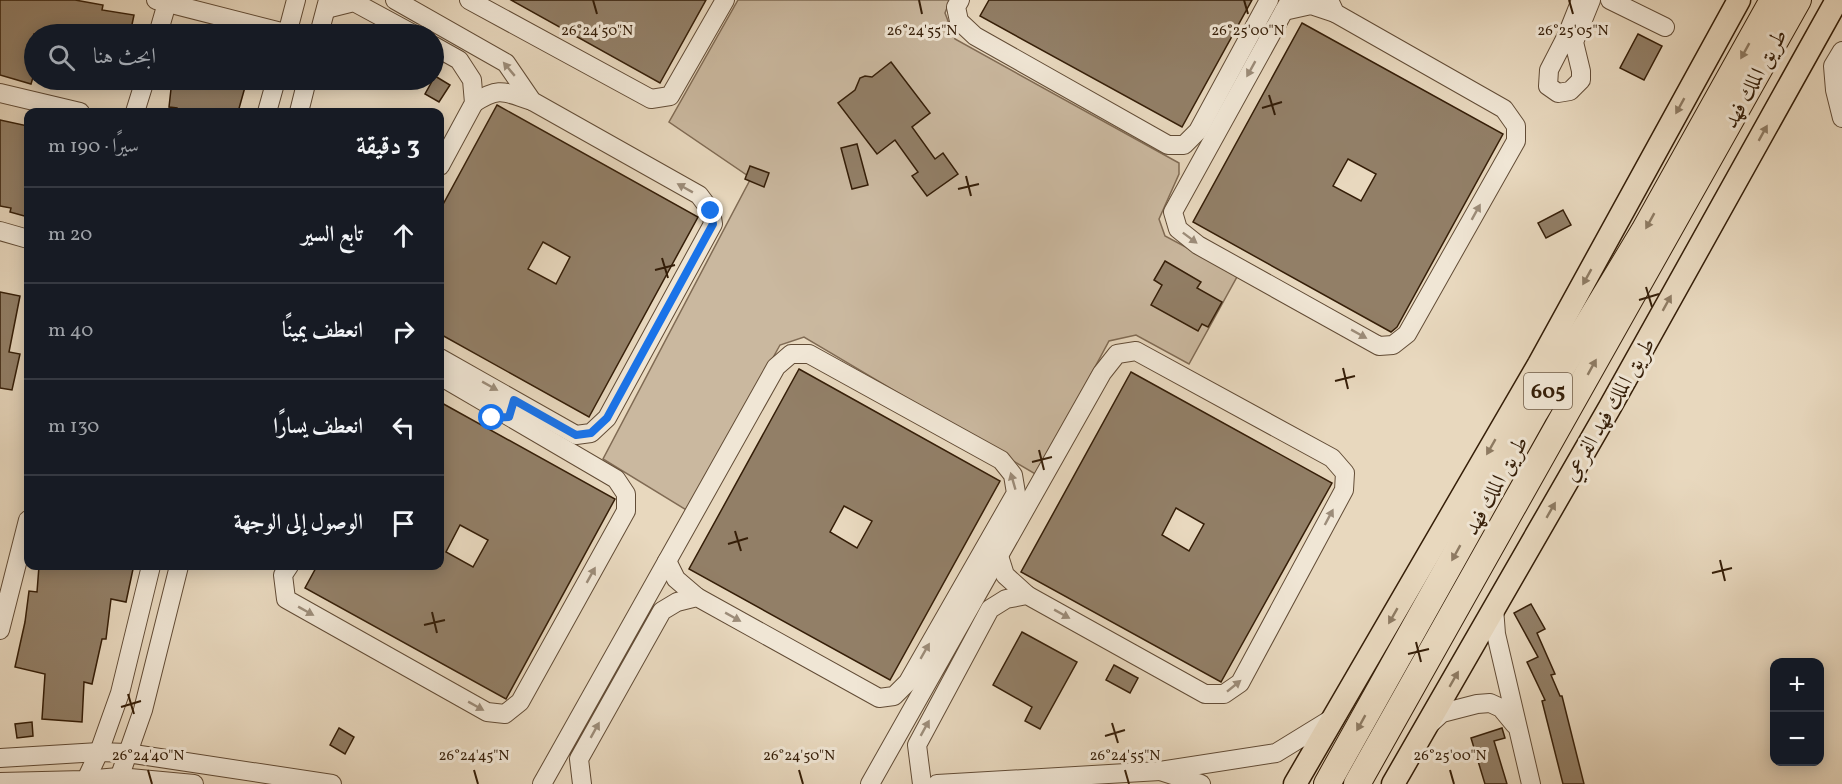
<!DOCTYPE html>
<html lang="ar">
<head>
<meta charset="utf-8">
<style>
  body { margin:0; font-family:Vollkorn,Amiri,serif; background:#20242c; color:#f1f3f6; direction:rtl }
  .controls { position:absolute; right:18px; bottom:18px; display:grid; overflow:hidden; border-radius:12px; box-shadow:0 3px 15px #0003 }
  .controls button { width:54px; height:54px; display:grid; place-items:center; padding:0; border:0; border-bottom:2px solid #363941; background:#171b24; color:#f1f3f6; font:30px sans-serif }
  .stop { position:absolute; width:18px; height:18px; margin:-14px; border:4px solid #1a73e8; border-radius:50%; background:#fff }
  .stop.end { background:#1a73e8; border-color:#fff; box-shadow:0 2px 6px #0008 }
  .list { margin:0; padding:0; list-style:none }
  h2 { display:flex; justify-content:space-between; align-items:center; height:78px; margin:0; padding:0 24px; font-size:26px }
  h2 small { font-size:20px; font-weight:400; color:#9ea1a6 }
  .list li { display:grid; grid-template-columns:39px 1fr auto; gap:18px; align-items:center; box-sizing:border-box; height:96px; padding:0 24px; border-top:2px solid #363941 }
  .list b { display:block; font-size:22px; white-space:nowrap }
  .list em { font-size:20px; font-style:normal; color:#9ea1a6 }
  .icon { flex:none; width:33px; height:33px; fill:none; stroke:currentColor; stroke-width:2; stroke-linecap:round; stroke-linejoin:round }
  .map { position:relative; flex:none; width:1842px; height:784px; overflow:hidden; direction:ltr }
  .search { position:absolute; background:#171b24; box-shadow:0 3px 15px #0003; left:24px; top:24px; width:420px; height:66px; display:flex; align-items:center; gap:15px; box-sizing:border-box; padding:0 21px; border-radius:33px; color:#9ea1a6; font-size:22px }
  .panel { position:absolute; background:#171b24; box-shadow:0 3px 15px #0003; left:24px; top:108px; width:420px; height:462px; border-radius:12px; direction:rtl }
  .map>svg:first-child { display:block }
  .green { fill:#cab89f; stroke:#806b54; stroke-width:1.5 }
  .building { fill:#927f67; stroke:#351e08; stroke-width:1.5; fill-rule:evenodd }
  .lines { fill:none; stroke-linecap:round; stroke-linejoin:round }
  .minor-casing { stroke:#624c36; stroke-width:20 }
  .major-casing { stroke:#351e08; stroke-width:25 }
  .highway-casing { stroke:#351e08; stroke-width:28 }
  .minor { stroke:#f0e6d5; stroke-width:18 }
  .major { stroke:#e8d8be; stroke-width:22 }
  .highway { stroke:#e8d8be; stroke-width:26 }
  .oneway { fill:#8e7b63 }
  .oneway2 { fill:#9c8c79 }
  .route { stroke:#1a73e8; stroke-width:8 }
  .ticks { fill:none; stroke:#351e08; stroke-width:2 }
  .labels { text-anchor:middle; stroke-width:6; stroke-linejoin:round; paint-order:stroke }
  .shield { fill:#f0e6d5; stroke:#6d5a46; stroke-width:1.5 }
  .shield-label { font-size:21px; font-weight:bold; fill:#351e08 }
  .street-label { font-size:22px; fill:#351e08; stroke:#f0e6d5 }
  .ticks-label { font-size:15px; text-anchor:middle; fill:#351e08; stroke:#f0e6d5; stroke-width:6; stroke-linejoin:round; paint-order:stroke }
</style>
</head>
<body>
<div class="map">
<svg width="1842" height="784" viewBox="0 0 1842 784">
  <rect width="100%" height="100%" fill="#e8d8be"/>
  <filter id="stains"><feTurbulence type="fractalNoise" baseFrequency=".00333" numOctaves="4"/><feColorMatrix values="0 0 0 0 .2 0 0 0 0 .09 0 0 0 0 .02 0 0 0 .5 -.17"/></filter>
  <radialGradient id="worn" r=".72"><stop offset=".6" stop-color="#630" stop-opacity="0"/><stop offset="1" stop-color="#630" stop-opacity=".3"/></radialGradient>
  <!-- green -->
  <polygon class="green" points="738,0 950,0 945,13 955,39 1179,163 1179,174 1159,219 1165,236 1238,275 1189,364 1136,335 1109,341 1037,475 804,337 780,345 688,511 603,459 751,178 669,122"/>
  <!-- building -->
  <g class="building">
    <polygon points="0,0 75,0 103,5 102,10 134,15 130,34 34,34 34,74 31,84 0,75"/>
    <polygon points="511,0 706,0 660,83"/>
    <polygon points="989,0 1252,0 1182,127 980,16"/>
    <path d="M 1302,23 L 1503,134 L 1397,327 L 1391,332 L 1193,222 ZM 1348,159 L 1376,174 L 1361,201 L 1333,186 Z"/>
    <polygon points="1638,34 1662,46 1644,80 1620,68"/>
    <polygon points="891,62 930,113 912,127 935,159 943,153 958,174 927,196 912,176 918,172 895,140 877,154 838,103 855,90 860,78 865,76 872,77"/>
    <polygon points="435,76 450,85 439,102 425,94"/>
    <polygon points="172,80 210,84 211,80 247,80 238,112 177,112 177,108 169,107"/>
    <path d="M 497,105 L 698,217 L 589,417 L 440,334 L 440,210 ZM 543,242 L 570,257 L 556,284 L 528,269 Z"/>
    <polygon points="0,120 28,126 28,217 10,212 11,208 0,206"/>
    <polygon points="857,144 868,185 852,189 841,148"/>
    <polygon points="750,166 769,173 764,187 745,179"/>
    <polygon points="1563,210 1571,225 1546,238 1538,223"/>
    <polygon points="1165,261 1201,282 1197,288 1222,302 1208,327 1202,324 1198,331 1151,305 1162,285 1154,280"/>
    <polygon points="0,292 20,296 9,352 20,354 12,390 0,388"/>
    <path d="M 799,369 L 1000,481 L 890,680 L 689,569 ZM 844,506 L 872,521 L 857,548 L 830,532 Z"/>
    <path d="M 1131,372 L 1332,483 L 1221,682 L 1021,572 ZM 1176,508 L 1204,524 L 1189,551 L 1162,535 Z"/>
    <path d="M 440,402 L 615,499 L 506,699 L 305,588 L 317,566 L 440,566 ZM 460,525 L 488,540 L 473,567 L 446,552 Z"/>
    <polygon points="39,566 117,566 133,569 126,602 111,599 106,639 102,639 92,684 84,682 82,722 42,719 45,674 15,667 25,622 29,591 37,592"/>
    <polygon points="1531,604 1545,629 1537,633 1555,674 1551,675 1560,696 1562,696 1584,784 1563,784 1542,701 1545,700 1527,662 1538,657 1514,613"/>
    <polygon points="1022,632 1077,662 1040,729 1025,721 1032,707 993,685"/>
    <polygon points="1114,665 1138,678 1130,693 1106,680"/>
    <polygon points="32,722 33,736 17,738 15,724"/>
    <polygon points="339,728 354,737 345,754 330,745"/>
    <polygon points="1502,728 1505,738 1494,741 1507,784 1485,784 1471,738"/>
  </g>
  <g class="lines">
    <defs>
      <g id="minor">
        <polyline points="156,0 289,34"/>
        <polyline points="395,0 506,63 532,101 699,195 711,211 713,224 607,418 591,433 576,435 440,358"/>
        <polyline points="469,0 651,99 670,96 725,0"/>
        <polyline points="960,0 956,7 959,21 975,36 1168,145 1184,145 1198,131 1269,0"/>
        <polyline points="1290,0 1173,212 1178,229 1198,245 1379,346 1393,345 1407,334 1516,141 1516,126 1504,109 1335,13 1329,0"/>
        <polyline points="1581,0 1567,35 1549,70 1548,86 1558,93 1570,91 1581,80 1581,71 1574,42 1591,0"/>
        <polyline points="1610,0 1665,27"/>
        <polyline points="326,9 354,2 413,34"/>
        <polyline points="1284,11 1311,5 1335,13"/>
        <polyline points="158,34 167,3"/>
        <polyline points="287,34 296,0"/>
        <polyline points="319,34 328,0"/>
        <polyline points="434,46 459,60 472,80 474,103 440,166"/>
        <polyline points="1842,51 1833,66 1835,90 1842,118"/>
        <polyline points="0,93 80,112"/>
        <path d="M 474,103 C 500,86 504,92 532,101"/>
        <polyline points="135,112 145,80"/>
        <polyline points="267,112 276,80"/>
        <polyline points="299,112 307,80"/>
        <polyline points="0,231 28,239"/>
        <polyline points="999,556 1005,575 1027,595"/>
        <polyline points="667,561 676,579 697,597"/>
        <polyline points="289,566 283,575 286,599 487,712 505,714 520,702 626,511 626,494 616,479 440,376"/>
        <polyline points="1494,608 1496,634 1531,784"/>
        <polyline points="0,630 28,520"/>
        <polyline points="1429,725 1442,713 1477,704 1490,703 1501,708 1515,725"/>
        <polyline points="0,758 99,752 127,753 332,784"/>
        <polyline points="0,782 84,780 119,777 194,784"/>
        <polyline points="84,784 99,752 120,693 151,566"/>
        <polyline points="117,784 143,710 179,566"/>
        <polyline points="542,784 776,367 791,354 809,354 1001,460 1013,475 1016,493 908,682 894,696 879,698 697,597 677,602 662,611 579,759 582,784"/>
        <polyline points="870,784 1102,373 1117,354 1136,351 1332,458 1345,473 1344,490 1240,683 1224,694 1205,694 1027,595 1006,599 990,609 917,745 922,784"/>
        <polyline points="937,784 1160,771"/>
        <polyline points="1201,784 1160,771 1276,753 1333,718"/>
      </g>
      <g id="major">
        <polyline points="1295,784 1539,364 1739,0"/>
        <polyline points="1393,784 1610,407 1837,0"/>
      </g>
      <g id="highway">
        <polyline points="1327,784 1535,412 1644,231 1773,0"/>
        <polyline points="1357,784 1798,0"/>
      </g>
    </defs>
    <!-- minor casing -->
    <use href="#minor" class="minor-casing"/>
    <!-- major casing -->
    <use href="#major" class="major-casing"/>
    <!-- highway casing -->
    <use href="#highway" class="highway-casing"/>
    <!-- minor -->
    <use href="#minor" class="minor"/>
    <!-- major -->
    <use href="#major" class="major"/>
    <!-- highway -->
    <use href="#highway" class="highway"/>
  </g>
  <!-- one-way arrows -->
  <defs><path id="oneway-solid" d="M-6-.8H1V-3.2L6.5 0L1 3.2V.8H-6Z" transform="scale(1.5)"/></defs>
  <g class="oneway">
    <use href="#oneway-solid" transform="translate(1745 51) rotate(119)"/>
    <use href="#oneway-solid" transform="translate(1680 106) rotate(119)"/>
    <use href="#oneway-solid" transform="translate(1763 133) rotate(-61)"/>
    <use href="#oneway-solid" transform="translate(1650 221) rotate(119)"/>
    <use href="#oneway-solid" transform="translate(1587 277) rotate(119)"/>
    <use href="#oneway-solid" transform="translate(1667 303) rotate(-61)"/>
    <use href="#oneway-solid" transform="translate(1592 367) rotate(-61)"/>
    <use href="#oneway-solid" transform="translate(1491 447) rotate(120)"/>
    <use href="#oneway-solid" transform="translate(1551 510) rotate(-60)"/>
    <use href="#oneway-solid" transform="translate(1456 553) rotate(119)"/>
    <use href="#oneway-solid" transform="translate(1393 616) rotate(120)"/>
    <use href="#oneway-solid" transform="translate(1454 679) rotate(-60)"/>
    <use href="#oneway-solid" transform="translate(1361 723) rotate(119)"/>
  </g>
  <g class="oneway2">
    <use href="#oneway-solid" transform="translate(509 69) rotate(-130)"/>
    <use href="#oneway-solid" transform="translate(1251 69) rotate(119)"/>
    <use href="#oneway-solid" transform="translate(685 188) rotate(-151)"/>
    <use href="#oneway-solid" transform="translate(1476 212) rotate(-61)"/>
    <use href="#oneway-solid" transform="translate(1190 238) rotate(37)"/>
    <use href="#oneway-solid" transform="translate(1359 334) rotate(29)"/>
    <use href="#oneway-solid" transform="translate(490 386) rotate(29)"/>
    <use href="#oneway-solid" transform="translate(1013 481) rotate(-106)"/>
    <use href="#oneway-solid" transform="translate(1329 517) rotate(-62)"/>
    <use href="#oneway-solid" transform="translate(591 575) rotate(-61)"/>
    <use href="#oneway-solid" transform="translate(306 611) rotate(29)"/>
    <use href="#oneway-solid" transform="translate(1062 614) rotate(29)"/>
    <use href="#oneway-solid" transform="translate(733 617) rotate(29)"/>
    <use href="#oneway-solid" transform="translate(925 651) rotate(-60)"/>
    <use href="#oneway-solid" transform="translate(1234 686) rotate(-39)"/>
    <use href="#oneway-solid" transform="translate(476 706) rotate(29)"/>
    <use href="#oneway-solid" transform="translate(925 728) rotate(-61)"/>
    <use href="#oneway-solid" transform="translate(595 730) rotate(-61)"/>
  </g>
  <g class="lines">
    <!-- route -->
    <polyline class="route" points="492,418 509,417 514,400 576,435 591,433 607,418 713,224 711,211"/>
  </g>
  <!-- ticks -->
  <path class="ticks" d="M 593,0 L 597,14M 919,0 L 922,14M 1244,0 L 1248,14M 1569,0 L 1573,14M 1269,95 L 1275,115M 1262,108 L 1282,102M 966,176 L 971,196M 958,189 L 979,184M 662,258 L 668,278M 655,270 L 675,265M 1646,287 L 1652,307M 1639,300 L 1659,294M 1343,368 L 1348,389M 1335,381 L 1355,376M 1039,450 L 1044,470M 1032,462 L 1052,457M 735,531 L 741,551M 728,544 L 748,538M 1720,560 L 1725,581M 1712,573 L 1732,568M 432,612 L 437,633M 424,625 L 445,620M 1416,642 L 1421,662M 1408,654 L 1429,649M 128,694 L 134,714M 121,707 L 141,701M 1112,723 L 1118,743M 1105,736 L 1125,730M 148,770 L 152,784M 474,770 L 478,784M 799,770 L 803,784M 1125,770 L 1129,784M 1450,770 L 1454,784"/>
  <g class="labels">
    <!-- shield labels -->
    <rect class="shield" x="1524" y="373" width="48" height="36" rx="4.5"/>
    <g class="shield-label">
      <text x="1548" y="398">605</text>
    </g>
    <!-- street labels -->
    <g class="street-label">
      <text transform="translate(1754 78) rotate(-61)" y="8">طريق الملك فهد</text>
      <text transform="translate(1608 409) rotate(-60)" y="8">طريق الملك فهد الفرعي</text>
      <text transform="translate(1495 485) rotate(-61)" y="8">طريق الملك فهد</text>
    </g>
  </g>
  <g class="ticks-label">
    <text x="597" y="35">26°24'50"N</text>
    <text x="922" y="35">26°24'55"N</text>
    <text x="1248" y="35">26°25'00"N</text>
    <text x="1573" y="35">26°25'05"N</text>
    <text x="148" y="760">26°24'40"N</text>
    <text x="474" y="760">26°24'45"N</text>
    <text x="799" y="760">26°24'50"N</text>
    <text x="1125" y="760">26°24'55"N</text>
    <text x="1450" y="760">26°25'00"N</text>
  </g>
  <rect width="100%" height="100%" filter="url(#stains)"/>
  <rect width="100%" height="100%" fill="url(#worn)"/>
</svg>
<div class="controls">
<button>+</button>
<button>−</button>
</div>
<div class="stop" style="left:492px;top:418px"></div>
<div class="stop end" style="left:711px;top:211px"></div>
<div class="search"><svg class="icon" aria-label="search" viewBox="0 0 24 24"><circle cx="10" cy="10" r="6"/><path d="M15 15l6 6"/></svg>ابحث هنا</div>
<section class="panel">
<h2>3 دقيقة<small>سيرًا · 190 m</small></h2>
<ul class="list">
<li><svg class="icon" aria-label="ahead" viewBox="0 0 24 24"><path d="M12 20V5M6 11l6-6 6 6"/></svg><div><b>تابع السير</b></div><em>20 m</em></li>
<li><svg class="icon" aria-label="right" viewBox="0 0 24 24"><path d="M7 20v-9h11M14 6l5 5-5 5"/></svg><div><b>انعطف يمينًا</b></div><em>40 m</em></li>
<li><svg class="icon" aria-label="left" viewBox="0 0 24 24"><path d="M17 20v-9H6M10 6l-5 5 5 5"/></svg><div><b>انعطف يسارًا</b></div><em>130 m</em></li>
<li><svg class="icon" aria-label="arrive" viewBox="0 0 24 24"><path d="M6 21V4h12l-3 4 3 4H6"/></svg><div><b>الوصول إلى الوجهة</b></div></li>
</ul>
</section>
</div>
</body>
</html>
